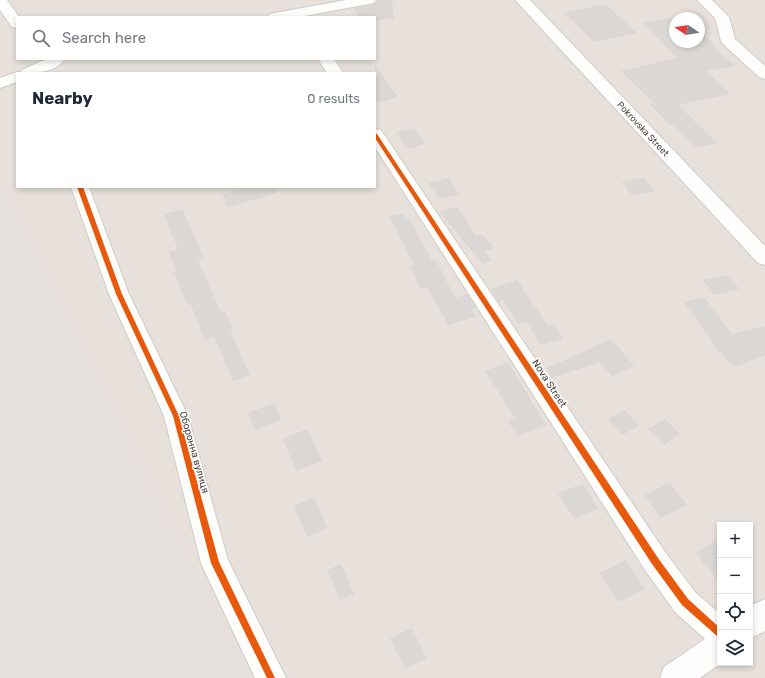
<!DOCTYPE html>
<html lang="en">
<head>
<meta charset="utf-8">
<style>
  body { margin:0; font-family:Rubik,sans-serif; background:#f6f6f7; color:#1f2937 }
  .controls { position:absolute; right:12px; bottom:12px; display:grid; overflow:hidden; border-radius:0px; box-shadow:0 2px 6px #0003 }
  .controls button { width:36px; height:36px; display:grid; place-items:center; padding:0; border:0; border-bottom:1px solid #e0e1e3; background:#fff; color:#1f2937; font:20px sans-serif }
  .compass { position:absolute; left:669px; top:12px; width:36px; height:36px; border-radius:50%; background:#fff; box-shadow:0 2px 6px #0003; rotate:282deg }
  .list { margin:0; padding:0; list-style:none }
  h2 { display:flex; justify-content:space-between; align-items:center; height:52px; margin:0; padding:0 16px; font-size:17px }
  h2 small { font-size:13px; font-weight:400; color:#747a83 }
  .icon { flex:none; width:22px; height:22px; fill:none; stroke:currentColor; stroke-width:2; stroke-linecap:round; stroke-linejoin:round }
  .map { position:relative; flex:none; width:765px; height:678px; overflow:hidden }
  .search { position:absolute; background:#fff; box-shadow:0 2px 6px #0003; left:16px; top:16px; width:360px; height:44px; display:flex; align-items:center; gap:10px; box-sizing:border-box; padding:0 14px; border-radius:0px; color:#747a83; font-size:15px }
  .panel { position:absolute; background:#fff; box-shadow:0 2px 6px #0003; left:16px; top:72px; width:360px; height:116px; border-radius:0px }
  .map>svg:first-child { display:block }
  .residential { fill:#e7e0db; fill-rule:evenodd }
  .industrial { fill:#e5e0dd }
  .building { fill:#dbd7d4 }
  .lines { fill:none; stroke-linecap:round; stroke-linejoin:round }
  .minor-casing { stroke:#cfccc9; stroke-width:2 }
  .minor { fill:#fdfdfc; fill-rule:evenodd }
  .cycleway-casing { stroke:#fff; stroke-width:2 }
  .cycleway { fill:#e8590c; fill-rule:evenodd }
  .labels { text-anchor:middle; stroke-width:3; stroke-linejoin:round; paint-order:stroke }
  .far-street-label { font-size:9px; fill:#493f39; stroke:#fff }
  .street-label { font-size:10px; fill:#493f39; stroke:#fff }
</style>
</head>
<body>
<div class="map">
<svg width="765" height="678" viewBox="0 0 765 678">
  <rect width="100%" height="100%" fill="#f3f0ed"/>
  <!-- residential -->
  <path class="residential" d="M 0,0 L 765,0 L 765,678 L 0,678 ZM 17,17 L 375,17 L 375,59 L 17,59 ZM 675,18 L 699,18 L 699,42 L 675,42 ZM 17,73 L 375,73 L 375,187 L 17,187 ZM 720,525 L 750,525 L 750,663 L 720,663 Z"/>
  <!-- industrial -->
  <polygon class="industrial" points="0,184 249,678 0,678"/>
  <!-- building -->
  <g class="building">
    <polygon points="377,0 392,0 394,18 375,21 375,17 359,17 354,8 374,4"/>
    <polygon points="605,4 637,33 594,42 564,13"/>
    <polygon points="682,16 685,18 675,18 675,42 699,42 699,31 714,44 711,44 735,66 706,71 730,94 678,105 717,143 697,148 673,124 670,125 649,104 654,103 621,71 678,58 642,23"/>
    <polygon points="375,65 398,97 375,103"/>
    <polygon points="414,128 426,144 407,149 396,132"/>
    <polygon points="644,177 655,191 632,195 622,182"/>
    <polygon points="449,178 459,194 439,199 429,183"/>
    <polygon points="245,187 275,187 277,193 228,207 222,194"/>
    <polygon points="458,207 476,236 482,234 494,248 485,251 491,260 483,265 439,211"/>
    <polygon points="182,209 204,258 198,260 221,312 225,311 233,330 230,331 250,375 233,381 214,336 205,340 190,303 187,304 174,272 177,271 169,252 178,249 164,214"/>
    <polygon points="403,213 407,219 409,218 432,261 436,260 455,298 467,294 476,307 471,309 476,317 448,325 427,287 420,288 410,266 414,265 389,216"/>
    <polygon points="727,275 739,289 714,295 703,280"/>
    <polygon points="517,280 548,326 554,325 563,339 541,345 527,322 519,324 503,300 498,302 490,289"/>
    <polygon points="704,297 732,334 765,326 765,355 734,367 711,343 713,342 684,302"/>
    <polygon points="611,339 634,366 612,376 600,362 551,378 547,368"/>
    <polygon points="508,362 546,425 517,436 508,420 515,418 485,371"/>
    <polygon points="274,403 281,420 255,430 248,413"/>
    <polygon points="625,410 639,426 622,435 608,419"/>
    <polygon points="665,419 680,434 664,445 648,429"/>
    <polygon points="307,429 322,461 296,471 283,439"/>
    <polygon points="670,483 687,505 661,518 644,495"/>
    <polygon points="583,484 598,509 574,519 558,493"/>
    <polygon points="314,497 327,528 307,537 294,506"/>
    <polygon points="720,538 720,583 696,553"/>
    <polygon points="626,560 645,589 618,602 600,573"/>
    <polygon points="341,564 354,594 340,600 327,570"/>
    <polygon points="412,628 426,658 405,669 390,638"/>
  </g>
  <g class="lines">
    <defs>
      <g id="minor">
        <polygon points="0,0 7,0 19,17 17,17 17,28 12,27 0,10"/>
        <polygon points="346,0 376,0 374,3 369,4 299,17 268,17 270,14 275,13"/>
        <polygon points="515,0 530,0 765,246 765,265 758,263"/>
        <polygon points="697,0 712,0 729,17 735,39 765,66 765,79 759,77 723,44 721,41 715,18"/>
        <path d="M 46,59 L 65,59 C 55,73 36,73 20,73 L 22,70 Z"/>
        <polygon points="318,59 334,59 343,73 327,73"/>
        <polygon points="17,72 20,73 17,73 17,82 0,88 0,78"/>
        <polygon points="375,129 381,130 665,552 695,592 720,614 720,663 721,663 700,678 660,678 664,667 705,639 675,612 645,570 375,147"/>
        <polygon points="71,187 89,187 129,294 188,416 228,560 286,678 255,678 205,572 201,563 164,416 109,294"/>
        <polygon points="765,599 765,631 750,638 750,606"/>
      </g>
    </defs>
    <!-- minor casing -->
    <use href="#minor" class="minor-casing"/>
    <!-- minor -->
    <use href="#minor" class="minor"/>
    <defs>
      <g id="cycleway">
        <polygon points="375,133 377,134 658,558 688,599 720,628 720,637 717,636 682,605 652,564 375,138"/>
        <polygon points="77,187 83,187 122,294 179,416 219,562 275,678 267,678 211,563 173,416 116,294"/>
      </g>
    </defs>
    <!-- cycleway casing -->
    <use href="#cycleway" class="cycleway-casing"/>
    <!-- cycleway -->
    <use href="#cycleway" class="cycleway"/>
  </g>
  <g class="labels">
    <!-- far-street labels -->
    <g class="far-street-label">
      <text transform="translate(643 129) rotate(47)" y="3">Pokrovska Street</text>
    </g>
    <!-- street labels -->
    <g class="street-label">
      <text transform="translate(550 383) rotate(57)" y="4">Nova Street</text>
      <text transform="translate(195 452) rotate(74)" y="4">Оборонна вулиця</text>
    </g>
  </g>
</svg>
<div class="controls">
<button>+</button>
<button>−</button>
<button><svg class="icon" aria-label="locate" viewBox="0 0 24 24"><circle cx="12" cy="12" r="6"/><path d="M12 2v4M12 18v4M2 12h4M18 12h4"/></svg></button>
<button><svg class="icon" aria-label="layers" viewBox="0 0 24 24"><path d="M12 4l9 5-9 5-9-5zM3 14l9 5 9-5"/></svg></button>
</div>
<svg class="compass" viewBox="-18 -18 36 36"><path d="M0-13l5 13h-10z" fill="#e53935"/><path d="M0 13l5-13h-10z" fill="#747a83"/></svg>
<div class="search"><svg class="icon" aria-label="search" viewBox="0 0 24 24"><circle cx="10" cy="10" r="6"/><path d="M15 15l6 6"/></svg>Search here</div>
<section class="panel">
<h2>Nearby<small>0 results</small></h2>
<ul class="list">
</ul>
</section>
</div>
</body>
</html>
